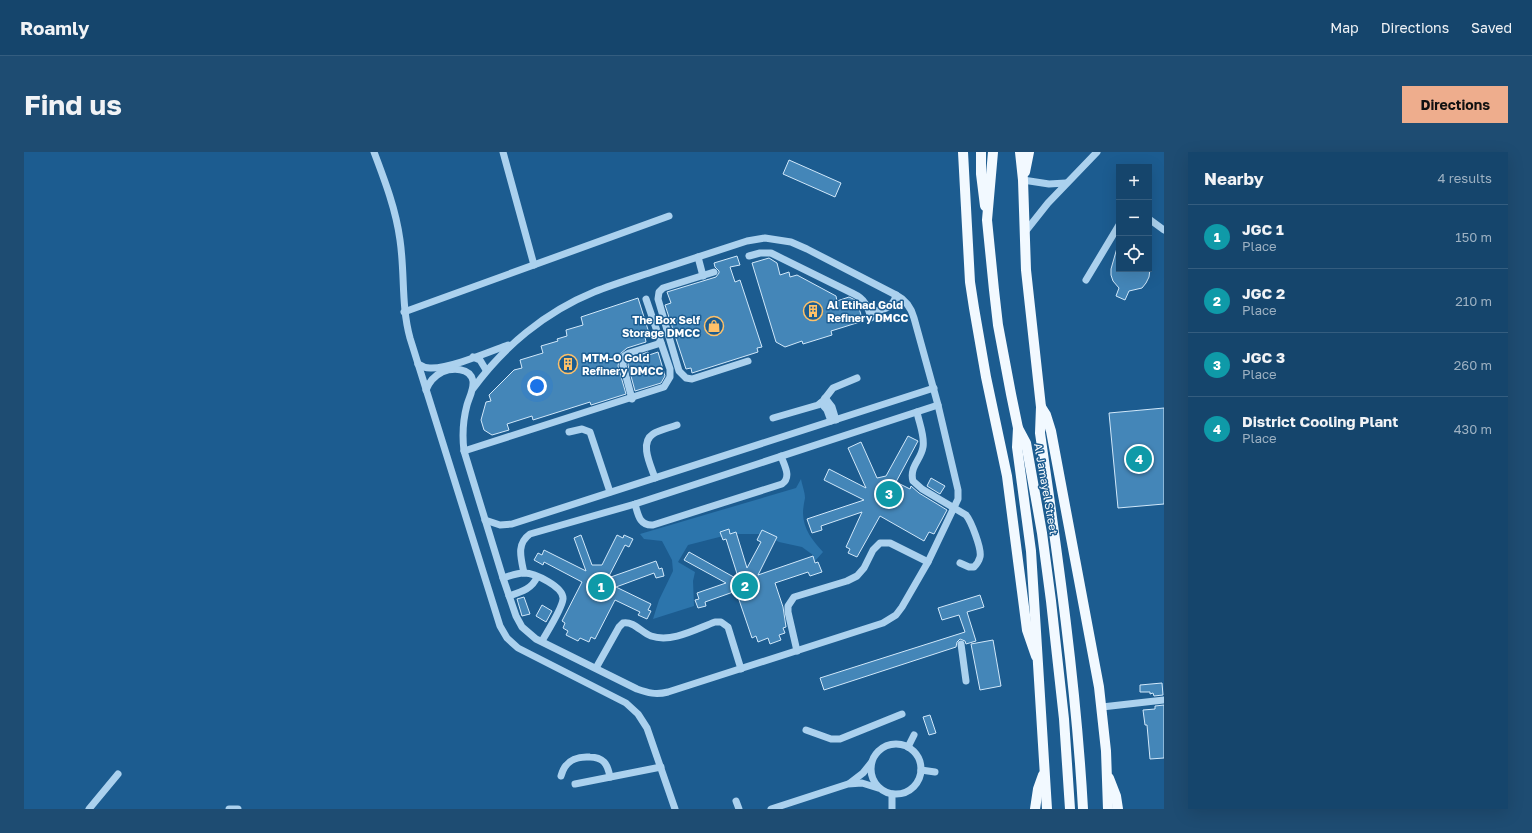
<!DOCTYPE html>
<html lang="en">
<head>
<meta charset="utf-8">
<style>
  body { margin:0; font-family:"Golos Text",sans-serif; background:#1e4c72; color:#f1f3f6 }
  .controls { position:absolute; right:12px; top:12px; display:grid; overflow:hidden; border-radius:0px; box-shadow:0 4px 16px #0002 }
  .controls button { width:36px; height:36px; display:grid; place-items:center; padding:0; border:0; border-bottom:1px solid #345d7f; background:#15456c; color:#f1f3f6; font:20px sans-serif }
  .you { position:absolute; left:513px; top:234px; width:14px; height:14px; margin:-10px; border:3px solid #fff; border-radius:50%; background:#1a73e8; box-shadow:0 0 0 6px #1a73e833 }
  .badge { display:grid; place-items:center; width:26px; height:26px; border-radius:50%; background:#eead8d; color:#fff; font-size:13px; font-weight:700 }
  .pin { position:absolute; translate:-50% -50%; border:2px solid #fff; box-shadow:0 1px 4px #0006 }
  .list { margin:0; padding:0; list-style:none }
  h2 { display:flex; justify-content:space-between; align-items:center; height:52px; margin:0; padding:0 16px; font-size:17px }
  h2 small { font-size:13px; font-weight:400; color:#9db1c2 }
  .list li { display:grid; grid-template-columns:26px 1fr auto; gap:12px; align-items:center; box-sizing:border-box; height:64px; padding:0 16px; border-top:1px solid #345d7f }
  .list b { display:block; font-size:15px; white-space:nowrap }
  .list p { margin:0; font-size:13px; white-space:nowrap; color:#9db1c2 }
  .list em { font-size:13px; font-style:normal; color:#9db1c2 }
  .icon { flex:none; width:22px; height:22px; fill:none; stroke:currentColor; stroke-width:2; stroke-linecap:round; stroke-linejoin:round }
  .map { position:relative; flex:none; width:1140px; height:657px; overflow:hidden; border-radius:0px }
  header { display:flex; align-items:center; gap:24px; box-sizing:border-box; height:56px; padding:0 20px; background:#15456c; border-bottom:1px solid #345d7f }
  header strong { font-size:19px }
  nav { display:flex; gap:22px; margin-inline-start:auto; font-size:14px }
  .intro { display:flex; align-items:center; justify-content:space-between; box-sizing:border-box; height:96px; padding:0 24px }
  h1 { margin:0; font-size:28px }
  .button { padding:10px 18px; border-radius:0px; background:#eead8d; color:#111; font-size:14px; font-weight:700 }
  main { display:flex; gap:24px; padding:0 24px }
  aside { flex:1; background:#15456c; border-radius:0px; box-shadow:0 4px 16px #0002 }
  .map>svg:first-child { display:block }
  .green { fill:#2c75ac }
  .building { fill:#4486b8; stroke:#d1e8fa }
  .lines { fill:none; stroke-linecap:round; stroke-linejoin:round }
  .minor { stroke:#abd1ee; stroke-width:7 }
  .major { stroke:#f2f9ff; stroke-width:10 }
  .labels { text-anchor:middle; stroke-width:3; stroke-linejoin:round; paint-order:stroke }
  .poi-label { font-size:11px; font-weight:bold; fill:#fff; stroke:#1c5c90; text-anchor:start }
  .street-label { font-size:11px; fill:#fff; stroke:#1c5c90 }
</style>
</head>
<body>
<header>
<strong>Roamly</strong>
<nav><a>Map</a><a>Directions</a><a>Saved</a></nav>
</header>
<div class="intro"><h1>Find us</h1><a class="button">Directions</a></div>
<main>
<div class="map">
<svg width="1140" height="657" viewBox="0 0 1140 657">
  <rect width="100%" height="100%" fill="#1c5c90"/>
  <!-- green -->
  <path class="green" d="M 777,327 C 778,333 781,340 781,346 C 780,351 779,356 779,361 C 779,377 789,389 799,400 L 791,409 L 789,403 L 778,395 L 755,390 L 740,382 L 707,382 L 664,393 L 654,410 L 671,420 L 669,429 L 670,454 L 629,467 L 635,448 L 649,419 L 648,408 L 638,389 L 620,387 L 616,382 L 772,336 Z"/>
  <!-- building -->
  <g class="building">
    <polygon points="765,8 817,31 811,45 759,22"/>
    <polygon points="1093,96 1095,96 1095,117 1126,117 1125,125 1122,131 1118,136 1105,139 1101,148 1092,144 1095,136 1089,129 1087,123 1087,117"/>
    <polygon points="713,104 716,113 706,115 711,130 716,128 738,195 733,196 734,200 668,221 667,216 662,217 641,153 647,151 643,140 692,125 695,121 695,119 691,115 690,111"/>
    <polygon points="745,106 753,111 756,123 765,120 766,125 773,123 812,144 813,149 825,145 831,148 833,150 839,169 807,179 808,183 779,192 778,189 761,195 752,190 728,111"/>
    <polygon points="614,146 626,184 621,185 622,190 603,196 596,202 594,214 602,242 567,253 566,250 509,268 508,264 483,272 485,278 468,283 460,278 457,268 462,250 467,249 465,243 490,218 498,216 496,208 519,201 517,194 534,189 533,187 543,184 542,178 559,173 557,165"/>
    <polygon points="624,200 625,203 634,200 641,224 637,231 611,239 604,213 605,207"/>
    <polygon points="1140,256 1140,352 1094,356 1085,261"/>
    <polygon points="884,284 894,289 872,330 886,337 887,334 895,341 923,358 910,382 905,380 900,389 856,364 833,405 824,401 826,397 822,395 838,360 797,374 798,378 788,381 783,367 840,348 800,328 805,317 842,336 824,296 837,290 853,326 862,324"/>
    <polygon points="907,326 921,334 916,342 903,334"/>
    <polygon points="705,377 706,382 712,380 723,416 737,390 733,388 738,378 753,385 734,423 789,404 791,411 794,410 798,420 786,424 784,420 751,431 759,455 762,475 759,476 761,481 755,483 757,488 746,492 744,486 734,490 732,484 728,486 712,439 681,450 682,454 674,456 671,448 675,447 673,441 702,431 660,408 665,400 715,428 702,387 699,388 696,380"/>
    <polygon points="557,383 568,413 578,413 593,383 599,386 600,383 609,387 605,395 601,393 584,426 632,409 635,417 638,416 640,424 632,426 630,421 592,435 627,452 624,458 627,459 623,467 614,463 616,460 591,448 571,487 567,485 565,490 556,486 554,489 542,483 544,479 539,476 541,471 538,469 558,430 520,410 519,413 510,408 514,401 518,403 520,398 562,419 550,386"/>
    <polygon points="956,443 960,455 943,460 952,489 942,492 941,489 936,487 933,490 932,495 800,538 796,526 941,480 935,463 918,468 914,456"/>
    <polygon points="500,445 506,462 498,464 493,447"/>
    <polygon points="518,453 528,459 522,470 512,464"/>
    <polygon points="969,488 977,534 956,538 947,492"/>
    <polygon points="1138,531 1139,543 1130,544 1129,541 1126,542 1126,540 1116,540 1116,533"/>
    <polygon points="1140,553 1140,606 1126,607 1123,573 1121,573 1119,558 1131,557 1131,554"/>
    <polygon points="906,563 912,581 905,583 899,565"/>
  </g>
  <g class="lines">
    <!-- minor -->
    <g class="minor">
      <path d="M 350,0 C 361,29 372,58 376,88 C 381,122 377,153 386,186 L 476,474 L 483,486 L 494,496 L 602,551 L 614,562 L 623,576 L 651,657"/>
      <polyline points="479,0 510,113"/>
      <polyline points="999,28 1025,32 1042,31"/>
      <polyline points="1125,67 1140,78"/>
      <polyline points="1001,80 1024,51 1073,0"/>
      <path d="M 725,104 L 736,101 L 747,101 L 830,142 C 841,147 844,155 847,166"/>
      <polyline points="674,105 679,124"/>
      <polyline points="690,120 639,136 635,140 634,147 655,219 662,226 668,227 724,209"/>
      <polyline points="1062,128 1095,73"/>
      <polyline points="380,160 645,64"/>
      <path d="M 846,160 C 858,158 869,157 872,143"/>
      <polyline points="449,205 456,208 462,218"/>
      <path d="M 394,212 C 397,214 401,216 406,216 C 425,217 465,200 484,193"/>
      <path d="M 402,238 C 405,230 410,224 418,220 C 428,216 446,215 449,229 C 450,237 445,246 443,253 C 439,268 438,283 440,299 L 479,426 L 492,464 L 498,475 L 512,487 L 613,537 C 624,541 632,543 644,540 L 859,471 L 872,463 L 878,455 L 904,410 L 934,347 L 934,338 L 914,253 L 890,166 C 887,155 882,148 872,143 L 783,97 L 767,90 L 741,86 L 723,89 C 692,99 661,109 631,119 C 610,126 590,132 570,140 C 521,160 479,195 448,238"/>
      <polyline points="801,246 808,255 812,268"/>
      <polyline points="608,247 599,213 600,204 605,201 637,191"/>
      <polyline points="797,251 803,258 807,269"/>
      <path d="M 893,260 C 895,271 901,284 899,295 C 897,308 885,315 889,329 L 898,337 L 942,363 C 947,369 958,397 956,405 C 955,409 953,412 950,415 L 945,415 L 936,411"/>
      <polyline points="749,266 794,253 799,249 809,236 833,226"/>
      <polyline points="545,280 558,277 566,280 586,340"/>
      <polyline points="440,299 640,235 646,225 646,217 622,147"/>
      <path d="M 631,326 C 627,314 615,291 629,282 C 635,278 645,276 653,273"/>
      <path d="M 611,352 C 614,362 615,374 629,373 L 758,332 C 768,325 760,313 757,304"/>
      <polyline points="461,368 476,373 488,372 910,236"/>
      <path d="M 500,421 C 497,406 492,392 506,382 L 611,352 L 914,253"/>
      <path d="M 479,426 C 485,424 493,421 500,421 C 511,421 540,435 539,447 C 538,457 523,480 518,489"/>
      <path d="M 485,444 C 497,440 508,437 513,425"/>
      <polyline points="937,492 942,529"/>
      <polyline points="773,499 764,460 764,454 770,445 823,429 833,424 840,416 849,398 856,391 866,391 904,410"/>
      <path d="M 572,516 L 595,475 L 599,471 C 610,469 618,481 627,484 C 648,491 672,477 691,470 L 697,470 L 704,475 L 717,517"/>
      <polyline points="1078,555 1140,548"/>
      <polyline points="782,578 807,587 816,587 878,562"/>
      <circle cx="872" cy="617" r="25"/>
      <polyline points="884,595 890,583"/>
      <polyline points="897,618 911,620"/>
      <path d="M 537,624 C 541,609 551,604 566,605 C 572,605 576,606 580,610 C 584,614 585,620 586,625"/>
      <polyline points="826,631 839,621 847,611"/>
      <polyline points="551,632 637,615"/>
      <polyline points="868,642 868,657"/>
      <polyline points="712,649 715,657"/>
      <polyline points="65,657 94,622"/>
      <polyline points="205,657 214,657"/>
      <polyline points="747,657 824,632 838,631 854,636"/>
    </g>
    <!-- major -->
    <g class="major">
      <polyline points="939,0 946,130 950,156 962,225 983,324 1003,478 1012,504"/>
      <polyline points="957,0 957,22 961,54"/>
      <polyline points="969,0 963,68 970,138 974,173 987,242 994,276 1002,291 1018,381 1027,449 1040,567 1046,657"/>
      <path d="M 996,0 L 999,28 L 1002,118 L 1017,255 L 1016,281 C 1034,406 1052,531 1059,657"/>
      <polyline points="1001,20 1005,0"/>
      <polyline points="1017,255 1022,263 1027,279 1075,535 1082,599 1084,657"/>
      <polyline points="994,276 993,295 1007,399 1023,657"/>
      <polyline points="1085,626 1092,644 1094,657"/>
      <polyline points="1011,657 1014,637 1019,623"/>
    </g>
  </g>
  <!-- icons -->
  <defs>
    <symbol id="building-ring" viewBox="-11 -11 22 22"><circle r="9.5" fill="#1c5c90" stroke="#ffc168" stroke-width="1.5"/><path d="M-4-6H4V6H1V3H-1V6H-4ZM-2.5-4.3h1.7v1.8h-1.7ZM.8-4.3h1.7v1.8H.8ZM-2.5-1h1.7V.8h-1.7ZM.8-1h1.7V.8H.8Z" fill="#ffc168"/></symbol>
    <symbol id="shop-ring" viewBox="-11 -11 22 22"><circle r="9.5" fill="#1c5c90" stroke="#ffc168" stroke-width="1.5"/><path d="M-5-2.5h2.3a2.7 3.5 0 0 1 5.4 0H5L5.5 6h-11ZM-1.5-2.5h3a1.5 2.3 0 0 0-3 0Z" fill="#ffc168"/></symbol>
  </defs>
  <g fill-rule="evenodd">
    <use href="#building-ring" x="778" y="148" width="22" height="22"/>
    <use href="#shop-ring" x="679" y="163" width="22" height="22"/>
    <use href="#building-ring" x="533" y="201" width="22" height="22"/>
  </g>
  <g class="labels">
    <!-- poi labels -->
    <g class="poi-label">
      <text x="803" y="157">Al Etihad Gold<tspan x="803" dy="13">Refinery DMCC</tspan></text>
      <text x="676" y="172" text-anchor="end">The Box Self<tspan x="676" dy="13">Storage DMCC</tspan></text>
      <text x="558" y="210">MTM-O Gold<tspan x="558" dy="13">Refinery DMCC</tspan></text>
    </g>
    <!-- street labels -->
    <g class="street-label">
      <text transform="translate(1022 337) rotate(80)" y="4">Al Jamayel Street</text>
    </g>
  </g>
</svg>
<div class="controls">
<button>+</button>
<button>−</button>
<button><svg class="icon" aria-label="locate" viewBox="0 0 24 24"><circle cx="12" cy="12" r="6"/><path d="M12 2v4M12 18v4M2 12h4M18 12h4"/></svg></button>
</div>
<div class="you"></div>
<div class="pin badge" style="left:577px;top:435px;background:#0f9aa8">1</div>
<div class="pin badge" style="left:721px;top:434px;background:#0f9aa8">2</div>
<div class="pin badge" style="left:865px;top:342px;background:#0f9aa8">3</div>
<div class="pin badge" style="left:1115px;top:307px;background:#0f9aa8">4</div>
</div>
<aside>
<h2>Nearby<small>4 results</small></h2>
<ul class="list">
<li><span class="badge" style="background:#0f9aa8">1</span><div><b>JGC 1</b><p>Place</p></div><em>150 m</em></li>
<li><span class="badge" style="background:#0f9aa8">2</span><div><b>JGC 2</b><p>Place</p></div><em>210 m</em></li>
<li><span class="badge" style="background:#0f9aa8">3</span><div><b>JGC 3</b><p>Place</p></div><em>260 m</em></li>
<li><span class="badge" style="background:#0f9aa8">4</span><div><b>District Cooling Plant</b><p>Place</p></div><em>430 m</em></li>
</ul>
</aside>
</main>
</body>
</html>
